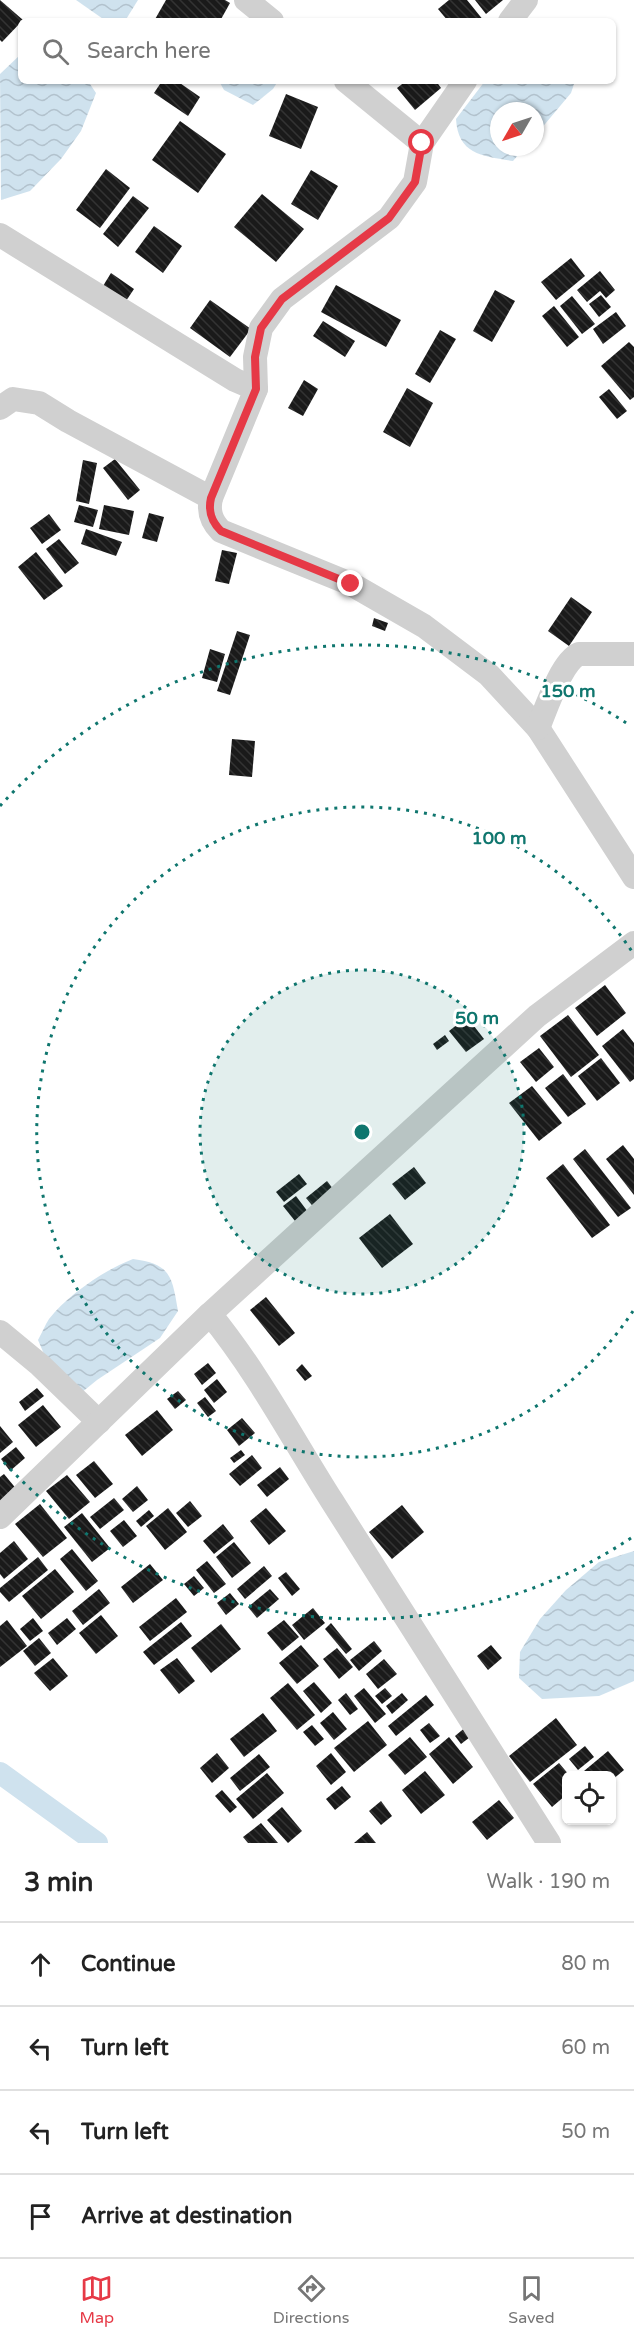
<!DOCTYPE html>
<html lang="en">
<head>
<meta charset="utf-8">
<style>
  body { margin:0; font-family:"Varela Round",sans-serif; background:#f2f2f2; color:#222 }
  .controls { position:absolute; right:18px; bottom:18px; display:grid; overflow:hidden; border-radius:9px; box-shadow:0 2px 4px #0004 }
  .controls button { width:54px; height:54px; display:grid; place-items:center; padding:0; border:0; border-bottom:2px solid #e0e0e0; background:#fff; color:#222; font:30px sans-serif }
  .compass { position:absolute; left:490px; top:102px; width:54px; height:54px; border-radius:50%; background:#fff; box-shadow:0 2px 4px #0004; rotate:231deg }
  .stop { position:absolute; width:18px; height:18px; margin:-14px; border:4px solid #e63946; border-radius:50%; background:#fff }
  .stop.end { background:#e63946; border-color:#fff; box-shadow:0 2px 6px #0008 }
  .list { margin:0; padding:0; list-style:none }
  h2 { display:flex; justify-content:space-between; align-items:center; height:78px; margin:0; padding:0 24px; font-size:26px }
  h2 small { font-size:20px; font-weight:400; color:#767676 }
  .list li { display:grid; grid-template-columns:39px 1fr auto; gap:18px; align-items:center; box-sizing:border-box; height:84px; padding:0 24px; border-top:2px solid #e0e0e0 }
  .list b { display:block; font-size:22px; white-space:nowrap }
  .list em { font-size:20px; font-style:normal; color:#767676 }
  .icon { flex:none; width:33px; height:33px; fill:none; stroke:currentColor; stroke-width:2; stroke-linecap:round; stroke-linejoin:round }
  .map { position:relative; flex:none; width:634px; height:1843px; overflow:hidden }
  .search { position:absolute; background:#fff; box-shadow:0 2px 4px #0004; left:18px; right:18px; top:18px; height:66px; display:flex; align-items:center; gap:15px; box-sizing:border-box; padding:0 21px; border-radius:9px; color:#767676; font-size:22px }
  .sheet { height:414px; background:#fff }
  nav { display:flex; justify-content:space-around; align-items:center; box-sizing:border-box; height:84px; border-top:2px solid #e0e0e0; background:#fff; font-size:16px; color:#767676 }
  nav a { display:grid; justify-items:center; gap:3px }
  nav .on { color:#e63946 }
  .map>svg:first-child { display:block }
  .water { fill:url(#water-waves) }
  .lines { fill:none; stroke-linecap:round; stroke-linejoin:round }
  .canal { stroke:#cfe2ee; stroke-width:22 }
  .building { fill:url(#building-back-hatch) }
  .street { stroke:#d0d0d0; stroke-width:24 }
  .route { stroke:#e63946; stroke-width:8 }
  .ring { fill:none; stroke:#0f766e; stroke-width:3; stroke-dasharray:3 6 }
  .centre { fill:#0f766e; stroke:#fff; stroke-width:3 }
  .ring-label { font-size:18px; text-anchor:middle; font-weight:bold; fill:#0f766e; stroke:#fff; stroke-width:6; stroke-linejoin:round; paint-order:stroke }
</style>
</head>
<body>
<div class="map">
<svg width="634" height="1843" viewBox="0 0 634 1843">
  <defs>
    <pattern id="water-waves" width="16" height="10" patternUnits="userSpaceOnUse" patternTransform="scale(1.5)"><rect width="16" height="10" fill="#cfe2ee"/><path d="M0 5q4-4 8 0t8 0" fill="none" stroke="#b2c2cd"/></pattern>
    <pattern id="building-back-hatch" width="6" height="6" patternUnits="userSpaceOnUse" patternTransform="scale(1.5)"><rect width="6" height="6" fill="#1a1a1a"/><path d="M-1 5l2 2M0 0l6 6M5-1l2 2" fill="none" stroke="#333"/></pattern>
  </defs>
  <rect width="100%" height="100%" fill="#fff"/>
  <!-- water -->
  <g class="water">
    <polygon points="76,0 138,0 125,21 106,21"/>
    <polygon points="21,54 21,81 88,81 96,93 81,131 61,159 30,191 1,200 0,74"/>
    <polygon points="219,81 278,81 273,89 253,105 224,90"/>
    <path d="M 485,81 L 575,81 L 571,93 L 535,136 L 535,111 L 499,111 L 499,147 L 525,147 L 513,161 C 483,156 458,155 456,119 Z"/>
    <path d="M 133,1259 C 171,1264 172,1276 178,1311 L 160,1338 L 97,1380 L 81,1393 L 47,1361 L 38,1340 C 42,1333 45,1325 49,1319 C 68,1295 104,1270 133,1259 Z"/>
    <polygon points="634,1551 634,1681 599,1696 542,1699 519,1678 520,1652 540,1619 566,1590 599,1562"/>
  </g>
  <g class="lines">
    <!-- canal -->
    <polyline class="canal" points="0,1773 97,1843"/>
  </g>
  <!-- building -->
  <g class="building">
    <polygon points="0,0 23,20 2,42 0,40"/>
    <polygon points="166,0 225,0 230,3 220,21 154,21"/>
    <polygon points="449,0 467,0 484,21 448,21 438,9"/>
    <polygon points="475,0 503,0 486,14"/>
    <polygon points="162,81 177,81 200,97 188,116 154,93"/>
    <polygon points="406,81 436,81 441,88 415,110 397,88"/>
    <polygon points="286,94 318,107 301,149 269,136"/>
    <polygon points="180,121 226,154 198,193 152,160"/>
    <polygon points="106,169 130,188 100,228 76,210"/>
    <polygon points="311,170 338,186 318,220 291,204"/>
    <polygon points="262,194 304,229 276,262 234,227"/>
    <polygon points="133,196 149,208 118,247 103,234"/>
    <polygon points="154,226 182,246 163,273 135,252"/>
    <polygon points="571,258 585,276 556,300 541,282"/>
    <polygon points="600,271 615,290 606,298 600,291 587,302 577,290"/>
    <polygon points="111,273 134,289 126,301 103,286"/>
    <polygon points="336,285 401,320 386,347 321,312"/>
    <polygon points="495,290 515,301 492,342 473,331"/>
    <polygon points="601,295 611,307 599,317 589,304"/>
    <polygon points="572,296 595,324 582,334 560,306"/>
    <polygon points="210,300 251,329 230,357 190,328"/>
    <polygon points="554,306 579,337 567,347 542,316"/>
    <polygon points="616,312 626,326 603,344 593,329"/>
    <polygon points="323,321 355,341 345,357 313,336"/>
    <polygon points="440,330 456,339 430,383 415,374"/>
    <polygon points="629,342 634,347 634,397 630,400 601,366"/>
    <polygon points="304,380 318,389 303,416 288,408"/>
    <polygon points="407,388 433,403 410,447 383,432"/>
    <polygon points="609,389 627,411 617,419 599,397"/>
    <polygon points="115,459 140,490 128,500 103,468"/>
    <polygon points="83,460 97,463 89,504 76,501"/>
    <polygon points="79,505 98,510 93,527 74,522"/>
    <polygon points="104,505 134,511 129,535 99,529"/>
    <polygon points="149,513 164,517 157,542 142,538"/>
    <polygon points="49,514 61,530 42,544 30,528"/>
    <polygon points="86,529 122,542 116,556 81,544"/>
    <polygon points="59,539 79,563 65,574 46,549"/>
    <polygon points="222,550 237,553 229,584 215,581"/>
    <polygon points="36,552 63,586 44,600 18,567"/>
    <polygon points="571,597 592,612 569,646 548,631"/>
    <polygon points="374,618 388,623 385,631 372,626"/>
    <polygon points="237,631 250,635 230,695 217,691"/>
    <polygon points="210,649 225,654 217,682 202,678"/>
    <polygon points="232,739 255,741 252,777 229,775"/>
    <polygon points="605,985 626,1013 597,1036 575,1008"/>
    <polygon points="568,1015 599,1055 571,1077 540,1036"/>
    <polygon points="467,1017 484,1039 466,1052 449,1031"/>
    <polygon points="623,1029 634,1043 634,1079 630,1082 602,1046"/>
    <polygon points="445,1035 449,1041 437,1050 433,1044"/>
    <polygon points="539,1048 554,1067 536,1082 520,1062"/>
    <polygon points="601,1058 620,1083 597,1101 578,1076"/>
    <polygon points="563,1074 586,1104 568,1117 545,1088"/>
    <polygon points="532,1086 562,1123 539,1141 509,1103"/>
    <polygon points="623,1145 634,1159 634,1195 606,1159"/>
    <polygon points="585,1149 631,1208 618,1217 573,1159"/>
    <polygon points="563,1164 610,1225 592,1238 546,1178"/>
    <polygon points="414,1167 426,1183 405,1200 392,1184"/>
    <polygon points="299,1174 307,1184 284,1202 276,1192"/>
    <polygon points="327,1181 337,1194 316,1210 306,1198"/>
    <polygon points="296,1196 311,1216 299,1226 283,1206"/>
    <polygon points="390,1214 413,1244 382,1268 359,1238"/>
    <polygon points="266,1297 295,1333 279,1346 250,1310"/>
    <polygon points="208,1363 216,1373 202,1385 194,1374"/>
    <polygon points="302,1364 312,1376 305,1381 296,1370"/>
    <polygon points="217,1379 227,1392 214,1403 204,1390"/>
    <polygon points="37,1388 44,1396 25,1411 19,1402"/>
    <polygon points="178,1391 186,1400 175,1409 167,1399"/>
    <polygon points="205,1397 216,1411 208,1417 197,1403"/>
    <polygon points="43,1405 61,1427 36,1447 18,1425"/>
    <polygon points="157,1410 173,1430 142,1456 125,1435"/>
    <polygon points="242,1418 255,1433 239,1446 227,1430"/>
    <polygon points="0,1426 13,1442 0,1453"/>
    <polygon points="16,1447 25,1458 10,1471 1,1459"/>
    <polygon points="241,1450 245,1455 234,1463 230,1458"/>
    <polygon points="252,1455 262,1468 240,1486 229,1474"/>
    <polygon points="94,1461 113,1484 95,1498 76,1475"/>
    <polygon points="280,1467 289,1479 267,1497 257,1485"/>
    <polygon points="4,1474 18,1491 0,1506 0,1477"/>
    <polygon points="67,1475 90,1502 69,1519 46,1491"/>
    <polygon points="137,1486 148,1500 133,1512 122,1499"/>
    <polygon points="114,1498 124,1510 100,1529 90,1517"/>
    <polygon points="190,1501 202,1516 188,1527 176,1513"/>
    <polygon points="40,1504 67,1538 43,1557 15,1524"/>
    <polygon points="402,1505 424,1532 392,1559 369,1532"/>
    <polygon points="168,1508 187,1532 165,1550 146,1526"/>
    <polygon points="266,1508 286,1531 269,1545 250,1521"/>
    <polygon points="149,1510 154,1516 141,1527 136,1521"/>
    <polygon points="82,1513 110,1548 92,1562 64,1527"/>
    <polygon points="124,1520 137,1536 123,1547 110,1531"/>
    <polygon points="223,1524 234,1538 214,1554 203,1541"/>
    <polygon points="14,1541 28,1559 4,1579 0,1574 0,1553"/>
    <polygon points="234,1542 251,1563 232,1578 216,1557"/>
    <polygon points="72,1549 98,1581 86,1591 60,1559"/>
    <polygon points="38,1557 48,1570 9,1602 0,1592 0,1588"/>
    <polygon points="207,1561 226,1584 214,1593 196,1570"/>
    <polygon points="150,1564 163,1580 133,1603 121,1587"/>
    <polygon points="264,1566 272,1576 245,1599 237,1589"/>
    <polygon points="55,1569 74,1592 41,1619 22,1596"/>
    <polygon points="286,1572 300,1589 292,1596 278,1578"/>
    <polygon points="194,1576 204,1588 194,1596 184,1584"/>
    <polygon points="99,1589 110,1603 83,1625 72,1611"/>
    <polygon points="270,1589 279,1599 257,1618 248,1607"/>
    <polygon points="230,1593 239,1604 226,1615 217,1603"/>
    <polygon points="176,1598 187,1612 150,1641 139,1627"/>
    <polygon points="313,1608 325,1623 304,1640 292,1625"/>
    <polygon points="101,1615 118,1636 96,1654 79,1633"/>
    <polygon points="33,1618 43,1631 30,1641 20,1629"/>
    <polygon points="67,1618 76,1629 57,1645 48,1633"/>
    <polygon points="7,1620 27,1646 0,1667 0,1626"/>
    <polygon points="284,1620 299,1637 282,1651 267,1633"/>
    <polygon points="181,1622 192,1636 154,1665 143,1652"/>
    <polygon points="331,1623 352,1649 346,1654 325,1629"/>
    <polygon points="221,1624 241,1649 211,1673 191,1648"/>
    <polygon points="39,1638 51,1653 35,1666 23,1651"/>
    <polygon points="374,1641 382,1651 359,1671 350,1660"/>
    <polygon points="301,1645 319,1666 297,1684 279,1663"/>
    <polygon points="491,1645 502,1658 488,1670 477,1656"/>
    <polygon points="337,1648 353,1667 339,1679 323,1659"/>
    <polygon points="53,1658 68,1676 50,1691 34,1673"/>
    <polygon points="177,1658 195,1681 179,1694 160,1670"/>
    <polygon points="384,1659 397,1674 378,1689 366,1674"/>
    <polygon points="314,1682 332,1703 321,1713 303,1691"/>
    <polygon points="288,1683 315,1715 297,1730 270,1698"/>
    <polygon points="364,1688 386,1714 375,1723 354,1696"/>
    <polygon points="385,1688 392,1696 382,1704 375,1696"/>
    <polygon points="346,1693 358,1709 350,1715 338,1700"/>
    <polygon points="402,1693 408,1700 392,1714 386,1706"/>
    <polygon points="426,1695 434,1705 396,1736 388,1726"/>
    <polygon points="333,1712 347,1729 334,1740 320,1723"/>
    <polygon points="263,1713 277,1731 244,1757 230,1739"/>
    <polygon points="556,1718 577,1745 530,1782 509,1756"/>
    <polygon points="368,1721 387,1745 354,1772 334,1748"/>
    <polygon points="429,1723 440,1736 430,1743 420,1730"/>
    <polygon points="312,1725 324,1739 315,1746 303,1732"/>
    <polygon points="467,1726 474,1734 461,1744 455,1736"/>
    <polygon points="410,1737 427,1757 405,1775 388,1755"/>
    <polygon points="449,1737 473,1767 453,1784 429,1754"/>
    <polygon points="585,1746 594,1757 578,1770 569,1759"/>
    <polygon points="608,1751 624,1770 612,1780 612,1776 578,1776"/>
    <polygon points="217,1753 229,1768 212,1783 200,1768"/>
    <polygon points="331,1753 346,1772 331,1785 316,1766"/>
    <polygon points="259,1754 270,1767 240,1791 230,1778"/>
    <polygon points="559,1763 570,1776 566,1776 566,1795 552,1807 533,1784"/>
    <polygon points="425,1771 445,1795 421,1814 402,1790"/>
    <polygon points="267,1773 284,1793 253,1819 236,1799"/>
    <polygon points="342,1786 351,1797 335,1810 326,1799"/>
    <polygon points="222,1790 237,1807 230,1813 215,1796"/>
    <polygon points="499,1800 514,1818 487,1840 472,1822"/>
    <polygon points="381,1801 392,1816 381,1825 369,1811"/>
    <polygon points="282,1807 302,1831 288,1843 267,1820"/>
    <polygon points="261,1823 278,1843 248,1843 243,1837"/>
    <polygon points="367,1832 376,1843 354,1843"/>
  </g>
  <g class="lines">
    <!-- street -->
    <g class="street">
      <polyline points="246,0 272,21"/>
      <polyline points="510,21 526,0"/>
      <polyline points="346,81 422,143"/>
      <path d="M 465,81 L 422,143 L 415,182 L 389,218 L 282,299 L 261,328 L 255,357 L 256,389 L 211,498 C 208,511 211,521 221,531 L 351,584 L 424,626 L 489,675 L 538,728 L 634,877"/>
      <polyline points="0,235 235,380 256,389"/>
      <polyline points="0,408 13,399 39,403 68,421 211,498"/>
      <path d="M 538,728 C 546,709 561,662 579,654 L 634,654"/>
      <path d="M 210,1314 C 258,1373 292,1438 332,1501 C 404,1615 477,1729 549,1843"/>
      <polyline points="0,1332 40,1365 99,1422"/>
      <polyline points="0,1517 210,1314 537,1016 634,943"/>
    </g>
  </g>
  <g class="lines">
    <!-- route -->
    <path class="route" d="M 351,584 L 221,531 C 211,521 208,511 211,498 L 256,389 L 255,357 L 261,328 L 282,299 L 389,218 L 415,182 L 422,143"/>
  </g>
  <!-- distance rings -->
  <circle cx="362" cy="1132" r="162" fill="#0f766e" fill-opacity=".12"/>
  <g class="ring">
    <circle cx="362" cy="1132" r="162"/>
    <path d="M633 1311A325 325 0 1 1 633 953"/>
    <path d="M631 1538A487 487 0 0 1 0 1458M0 806A487 487 0 0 1 631 726"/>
  </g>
  <circle cx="362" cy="1132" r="9" class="centre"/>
  <g class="ring-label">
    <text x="568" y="697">150 m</text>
    <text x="499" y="844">100 m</text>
    <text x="477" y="1024">50 m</text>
  </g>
</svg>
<div class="controls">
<button><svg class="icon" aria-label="locate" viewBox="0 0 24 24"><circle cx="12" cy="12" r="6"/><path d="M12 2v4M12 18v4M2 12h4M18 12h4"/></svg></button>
</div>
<svg class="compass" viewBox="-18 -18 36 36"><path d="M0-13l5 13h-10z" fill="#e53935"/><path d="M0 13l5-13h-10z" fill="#767676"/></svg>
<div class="stop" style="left:422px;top:143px"></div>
<div class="stop end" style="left:351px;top:584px"></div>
<div class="search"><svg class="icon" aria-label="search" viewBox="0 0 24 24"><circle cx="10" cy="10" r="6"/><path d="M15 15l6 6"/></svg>Search here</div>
</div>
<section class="sheet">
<h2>3 min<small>Walk · 190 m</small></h2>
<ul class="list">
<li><svg class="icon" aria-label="ahead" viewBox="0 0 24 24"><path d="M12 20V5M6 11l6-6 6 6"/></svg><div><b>Continue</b></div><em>80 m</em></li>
<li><svg class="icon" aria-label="left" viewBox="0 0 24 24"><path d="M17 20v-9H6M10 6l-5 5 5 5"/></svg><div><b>Turn left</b></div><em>60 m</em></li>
<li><svg class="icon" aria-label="left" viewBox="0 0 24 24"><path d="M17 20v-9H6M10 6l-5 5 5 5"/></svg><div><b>Turn left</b></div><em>50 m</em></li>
<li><svg class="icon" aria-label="arrive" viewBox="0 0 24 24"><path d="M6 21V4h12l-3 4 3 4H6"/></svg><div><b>Arrive at destination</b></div></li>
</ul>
</section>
<nav>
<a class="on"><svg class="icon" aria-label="map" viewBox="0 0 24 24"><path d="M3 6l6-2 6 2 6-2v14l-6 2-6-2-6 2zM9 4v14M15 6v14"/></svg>Map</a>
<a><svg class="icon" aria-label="directions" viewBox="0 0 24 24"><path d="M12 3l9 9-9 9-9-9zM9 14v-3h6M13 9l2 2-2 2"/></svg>Directions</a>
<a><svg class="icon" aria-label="saved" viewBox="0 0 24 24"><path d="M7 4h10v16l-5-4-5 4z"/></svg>Saved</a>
</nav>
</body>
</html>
